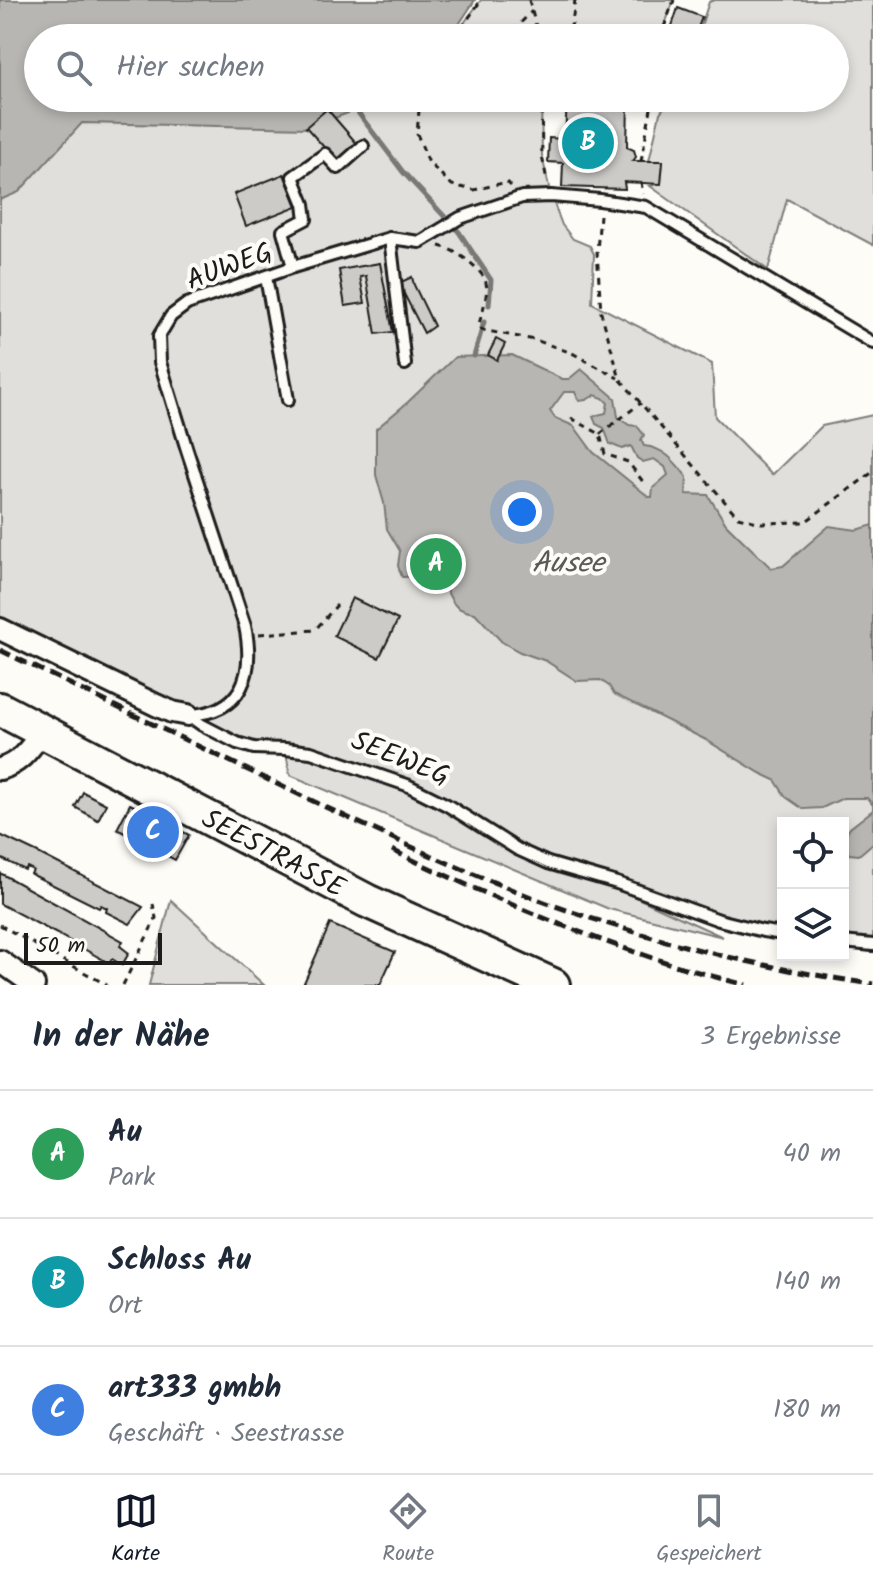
<!DOCTYPE html>
<html lang="de">
<head>
<meta charset="utf-8">
<style>
  body { margin:0; font-family:Kalam,sans-serif; background:#f6f6f7; color:#1f2937 }
  .controls { position:absolute; right:24px; bottom:24px; display:grid; overflow:hidden; border-radius:0px; box-shadow:0 4px 12px #0003 }
  .controls button { width:72px; height:72px; display:grid; place-items:center; padding:0; border:0; border-bottom:2px solid #e0e1e3; background:#fff; color:#1f2937; font:40px sans-serif }
  .scale { position:absolute; left:24px; bottom:20px; width:138px; box-sizing:border-box; padding-left:8px; border:4px solid #1c1c1c; border-top:0; font-size:22px; line-height:28px; white-space:nowrap; color:#1c1c1c; -webkit-text-stroke:6px #fdfcf7; paint-order:stroke }
  .you { position:absolute; left:522px; top:512px; width:28px; height:28px; margin:-20px; border:6px solid #fff; border-radius:50%; background:#1a73e8; box-shadow:0 0 0 12px #1a73e833 }
  .badge { display:grid; place-items:center; width:52px; height:52px; border-radius:50%; background:#111827; color:#fff; font-size:26px; font-weight:700 }
  .pin { position:absolute; translate:-50% -50%; border:4px solid #fff; box-shadow:0 2px 8px #0006 }
  .list { margin:0; padding:0; list-style:none }
  h2 { display:flex; justify-content:space-between; align-items:center; height:104px; margin:0; padding:0 32px; font-size:34px }
  h2 small { font-size:26px; font-weight:400; color:#747a83 }
  .list li { display:grid; grid-template-columns:52px 1fr auto; gap:24px; align-items:center; box-sizing:border-box; height:128px; padding:0 32px; border-top:2px solid #e0e1e3 }
  .list b { display:block; font-size:30px; white-space:nowrap }
  .list p { margin:0; font-size:26px; white-space:nowrap; color:#747a83 }
  .list em { font-size:26px; font-style:normal; color:#747a83 }
  .icon { flex:none; width:44px; height:44px; fill:none; stroke:currentColor; stroke-width:2; stroke-linecap:round; stroke-linejoin:round }
  .map { position:relative; flex:none; width:873px; height:985px; overflow:hidden }
  .search { position:absolute; background:#fff; box-shadow:0 4px 12px #0003; left:24px; right:24px; top:24px; height:88px; display:flex; align-items:center; gap:20px; box-sizing:border-box; padding:0 28px; border-radius:44px; color:#747a83; font-size:30px }
  .sheet { height:488px; background:#fff }
  nav { display:flex; justify-content:space-around; align-items:center; box-sizing:border-box; height:112px; border-top:2px solid #e0e1e3; background:#fff; font-size:22px; color:#747a83 }
  nav a { display:grid; justify-items:center; gap:4px }
  nav .on { color:#111827 }
  .map>svg:first-child { display:block }
  .green { fill:#e0dfdb; stroke:#7e7e7c; stroke-width:2 }
  .water { fill:#b7b6b2; stroke:#797876; stroke-width:2; fill-rule:evenodd }
  .lines { fill:none; stroke-linecap:round; stroke-linejoin:round }
  .stream { stroke:#797876; stroke-width:5 }
  .building { fill:#cccbc8; stroke:#1c1c1c; stroke-width:2 }
  .lane-casing { stroke:#1c1c1c; stroke-width:16 }
  .street-casing { stroke:#1c1c1c; stroke-width:26 }
  .primary-casing { stroke:#1c1c1c; stroke-width:38 }
  .path { stroke:#1c1c1c; stroke-width:3; stroke-dasharray:6 6; stroke-linecap:butt }
  .lane { stroke:#fdfcf7; stroke-width:10 }
  .street { stroke:#fdfcf7; stroke-width:20 }
  .primary { stroke:#fdfcf7; stroke-width:32 }
  .rail { stroke:#1c1c1c; stroke-width:5; stroke-dasharray:12 6; stroke-linecap:butt }
  .labels { text-anchor:middle; stroke-width:8; stroke-linejoin:round; paint-order:stroke }
  .street-label { font-size:28px; fill:#1c1c1c; stroke:#fdfcf7 }
  .water-label { font-size:30px; font-style:italic; fill:#5a5a58; stroke:#fdfcf7 }
</style>
</head>
<body>
<div class="map">
<svg width="873" height="985" viewBox="0 0 873 985">
  <rect width="100%" height="100%" fill="#fdfcf7"/>
  <filter id="ink" filterUnits="userSpaceOnUse"><feTurbulence type="fractalNoise" baseFrequency=".0125" numOctaves="2"/><feDisplacementMap in="SourceGraphic" scale="16" xChannelSelector="R" yChannelSelector="G"/><feConvolveMatrix kernelMatrix="1 2 1 2 8 2 1 2 1" color-interpolation-filters="sRGB"/></filter>
  <g filter="url(#ink)">
    <!-- green -->
    <g class="green">
      <polygon points="481,0 674,0 660,38 453,38"/>
      <polygon points="714,0 873,0 873,245 787,199 768,270 650,186 661,183 663,162 649,161 660,113 671,98 835,98 835,38 697,38 709,2"/>
      <polygon points="0,86 38,98 541,98 542,156 551,196 562,225 573,239 590,246 594,254 592,303 712,364 715,417 772,475 822,426 873,415 873,952 843,948 843,823 783,823 783,939 756,936 620,890 723,937 609,909 290,775 286,753 254,748 0,629"/>
      <polygon points="171,900 264,985 149,985"/>
    </g>
    <!-- water -->
    <g class="water">
      <polygon points="0,0 475,0 450,38 38,38 38,98 388,98 308,128 82,123 19,192 0,200"/>
      <path d="M 512,355 L 562,379 L 569,379 L 581,369 L 615,398 L 618,417 L 629,425 L 637,426 L 644,435 L 641,440 L 644,446 C 665,448 675,462 687,477 L 686,494 L 708,495 L 726,524 L 771,568 L 783,566 L 829,526 L 857,530 L 873,525 L 873,805 L 867,798 L 843,798 L 822,808 L 803,809 L 786,797 L 775,780 L 760,773 L 706,740 L 614,694 L 609,686 L 600,680 L 577,681 L 546,661 L 520,652 L 502,642 L 475,613 C 452,610 452,601 443,582 L 430,576 L 402,577 L 398,566 L 400,551 L 387,529 L 384,503 L 376,475 L 376,429 L 408,402 L 455,357 ZM 564,392 L 575,392 L 579,401 L 586,400 L 595,395 L 603,398 L 608,403 L 606,413 L 593,416 L 596,424 L 604,428 L 610,444 L 622,449 L 631,446 L 637,458 L 643,462 L 654,459 L 665,467 L 668,475 L 653,488 L 652,497 L 649,497 L 593,452 L 574,426 L 555,418 L 550,411 Z"/>
      <polygon points="873,810 873,843 859,855 849,854 843,839 850,828"/>
    </g>
    <g class="lines">
      <!-- stream -->
      <g class="stream">
        <polyline points="356,110 403,172 459,232 491,280 489,305"/>
        <polyline points="474,356 484,322"/>
      </g>
    </g>
    <!-- building -->
    <g class="building">
      <polygon points="678,8 702,17 694,38 668,38"/>
      <polygon points="567,98 635,98 628,102 627,147 634,150 636,157 633,161 663,161 661,184 624,182 625,189 562,187 563,163 548,162 549,138 565,139"/>
      <polygon points="327,109 359,146 339,164 306,127"/>
      <polygon points="284,174 297,206 246,226 234,194"/>
      <polygon points="380,263 393,332 376,334 366,276 360,277 365,303 345,306 339,270"/>
      <polygon points="412,277 414,285 434,326 424,333 402,290 401,282"/>
      <polygon points="496,339 505,344 497,360 488,355"/>
      <polygon points="352,598 398,620 379,658 334,636"/>
      <polygon points="83,792 106,804 98,820 75,807"/>
      <polygon points="130,804 189,835 175,860 117,829"/>
      <polygon points="0,835 40,854 143,907 130,924 106,912 107,908 101,905 99,908 31,874 33,870 27,867 25,870 0,858"/>
      <polygon points="0,873 123,941 120,946 129,953 122,965 112,959 109,963 57,934 0,904"/>
      <polygon points="330,924 395,952 380,985 303,985"/>
    </g>
    <g class="lines">
      <defs>
        <g id="lane">
          <polyline points="390,238 405,364"/>
          <polyline points="293,267 283,231 306,219 304,204 293,177 325,154 338,168 363,146"/>
          <polyline points="266,277 288,400"/>
          <path d="M 188,715 C 243,713 255,674 245,626 L 187,450 L 160,362 L 159,336 L 171,316 L 187,304 L 293,267 L 390,238 L 420,242 L 460,218 L 522,197 L 551,196 L 600,200 L 646,207 L 873,343"/>
          <polyline points="188,715 202,725 237,743 254,748 285,749 311,752 407,785 447,805 517,849 548,863 617,883 719,920 763,931 783,934"/>
          <polyline points="843,942 873,945"/>
        </g>
        <g id="street">
          <polyline points="0,629 156,705 172,712 188,715"/>
          <path d="M 0,769 C 21,763 30,748 43,731"/>
          <polyline points="0,961 34,985"/>
        </g>
        <polyline id="primary" points="0,709 367,901 553,985"/>
      </defs>
      <!-- lane casing -->
      <use href="#lane" class="lane-casing"/>
      <!-- street casing -->
      <use href="#street" class="street-casing"/>
      <!-- primary casing -->
      <use href="#primary" class="primary-casing"/>
      <!-- path -->
      <g class="path">
        <polyline points="529,0 539,38"/>
        <polyline points="513,31 532,11"/>
        <polyline points="455,38 481,0"/>
        <polyline points="562,38 572,24 575,0"/>
        <polyline points="660,38 674,0"/>
        <polyline points="420,98 417,134 429,163 452,185 474,190 507,182 511,186"/>
        <polyline points="541,98 542,156 547,180"/>
        <polyline points="653,106 660,98"/>
        <polyline points="641,161 653,98"/>
        <polyline points="641,182 643,194"/>
        <polyline points="600,215 597,251 601,312 620,379 738,517 761,523 805,522 873,472"/>
        <path d="M 439,246 C 454,249 479,266 485,280 C 490,290 482,313 479,324 L 482,330 L 535,340 L 572,353 L 618,378"/>
        <polyline points="571,418 600,434 605,454 628,462 644,483"/>
        <polyline points="600,434 641,403"/>
        <polyline points="259,634 315,630 337,605"/>
        <polyline points="0,925 107,985"/>
        <polyline points="123,985 156,918 153,904"/>
      </g>
      <!-- lane -->
      <use href="#lane" class="lane"/>
      <!-- street -->
      <use href="#street" class="street"/>
      <!-- primary -->
      <use href="#primary" class="primary"/>
      <!-- rail -->
      <g class="rail">
        <path d="M 0,650 C 100,699 200,747 300,795 C 404,844 509,894 619,927 C 702,953 787,972 873,984"/>
        <path d="M 392,850 C 506,905 623,954 746,985"/>
      </g>
    </g>
  </g>
  <g class="labels">
    <!-- street labels -->
    <g class="street-label">
      <text transform="translate(229 265) rotate(-20)" y="10">AUWEG</text>
      <text transform="translate(401 757) rotate(22)" y="10">SEEWEG</text>
      <text transform="translate(274 852) rotate(28)" y="10">SEESTRASSE</text>
    </g>
    <!-- water labels -->
    <g class="water-label">
      <text x="568" y="572">Ausee</text>
    </g>
  </g>
</svg>
<div class="controls">
<button><svg class="icon" aria-label="locate" viewBox="0 0 24 24"><circle cx="12" cy="12" r="6"/><path d="M12 2v4M12 18v4M2 12h4M18 12h4"/></svg></button>
<button><svg class="icon" aria-label="layers" viewBox="0 0 24 24"><path d="M12 4l9 5-9 5-9-5zM3 14l9 5 9-5"/></svg></button>
</div>
<div class="scale">50 m</div>
<div class="you"></div>
<div class="pin badge" style="left:436px;top:564px;background:#2e9e5b">A</div>
<div class="pin badge" style="left:588px;top:143px;background:#0f9aa8">B</div>
<div class="pin badge" style="left:153px;top:832px;background:#3f7fe0">C</div>
<div class="search"><svg class="icon" aria-label="search" viewBox="0 0 24 24"><circle cx="10" cy="10" r="6"/><path d="M15 15l6 6"/></svg>Hier suchen</div>
</div>
<section class="sheet">
<h2>In der Nähe<small>3 Ergebnisse</small></h2>
<ul class="list">
<li><span class="badge" style="background:#2e9e5b">A</span><div><b>Au</b><p>Park</p></div><em>40 m</em></li>
<li><span class="badge" style="background:#0f9aa8">B</span><div><b>Schloss Au</b><p>Ort</p></div><em>140 m</em></li>
<li><span class="badge" style="background:#3f7fe0">C</span><div><b>art333 gmbh</b><p>Geschäft · Seestrasse</p></div><em>180 m</em></li>
</ul>
</section>
<nav>
<a class="on"><svg class="icon" aria-label="map" viewBox="0 0 24 24"><path d="M3 6l6-2 6 2 6-2v14l-6 2-6-2-6 2zM9 4v14M15 6v14"/></svg>Karte</a>
<a><svg class="icon" aria-label="directions" viewBox="0 0 24 24"><path d="M12 3l9 9-9 9-9-9zM9 14v-3h6M13 9l2 2-2 2"/></svg>Route</a>
<a><svg class="icon" aria-label="saved" viewBox="0 0 24 24"><path d="M7 4h10v16l-5-4-5 4z"/></svg>Gespeichert</a>
</nav>
</body>
</html>
